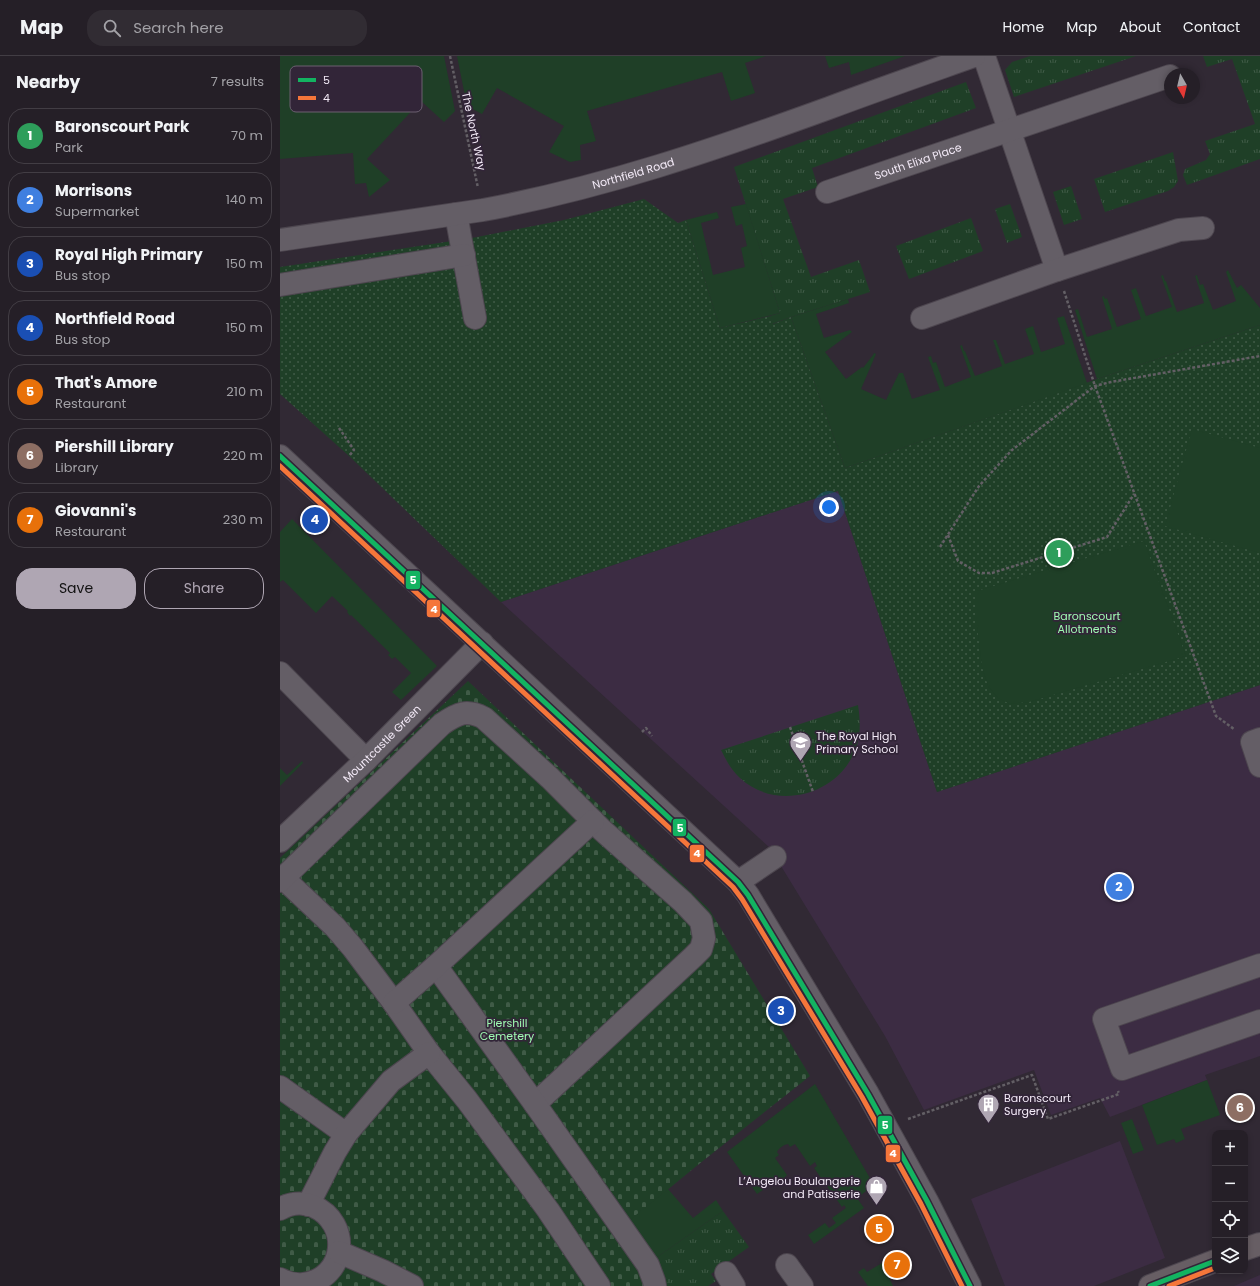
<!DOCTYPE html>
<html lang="en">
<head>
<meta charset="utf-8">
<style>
  body { margin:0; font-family:Poppins,sans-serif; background:#312c33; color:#f1f3f6 }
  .controls { position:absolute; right:12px; bottom:12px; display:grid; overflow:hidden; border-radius:8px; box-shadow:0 2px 6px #0003 }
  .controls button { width:36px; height:36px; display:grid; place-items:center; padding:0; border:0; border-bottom:1px solid #423d44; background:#251f27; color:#f1f3f6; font:20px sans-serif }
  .compass { position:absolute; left:884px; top:12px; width:36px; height:36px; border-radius:50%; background:#251f27; box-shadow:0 2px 6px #0003; rotate:172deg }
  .you { position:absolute; left:549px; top:451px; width:14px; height:14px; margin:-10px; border:3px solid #fff; border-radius:50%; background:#1a73e8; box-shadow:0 0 0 6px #1a73e833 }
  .badge { display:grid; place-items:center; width:26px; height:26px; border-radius:50%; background:#afa6b3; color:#fff; font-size:13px; font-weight:700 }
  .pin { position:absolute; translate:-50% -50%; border:2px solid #fff; box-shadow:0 1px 4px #0006 }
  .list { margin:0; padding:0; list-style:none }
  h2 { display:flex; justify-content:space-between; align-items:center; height:52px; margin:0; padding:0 16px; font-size:17px }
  h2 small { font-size:13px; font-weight:400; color:#a3a2a7 }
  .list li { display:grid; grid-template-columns:26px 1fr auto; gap:12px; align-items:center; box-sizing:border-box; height:56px; margin:0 8px 8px; padding:0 8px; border:1px solid #423d44; border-radius:16px }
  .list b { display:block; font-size:15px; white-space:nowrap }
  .list p { margin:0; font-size:13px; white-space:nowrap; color:#a3a2a7 }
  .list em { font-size:13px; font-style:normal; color:#a3a2a7 }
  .actions { display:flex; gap:8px; padding:12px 16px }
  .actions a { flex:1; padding:9px 0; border:1px solid #afa6b3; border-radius:16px; text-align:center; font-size:14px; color:#afa6b3 }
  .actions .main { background:#afa6b3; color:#111 }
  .icon { flex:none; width:22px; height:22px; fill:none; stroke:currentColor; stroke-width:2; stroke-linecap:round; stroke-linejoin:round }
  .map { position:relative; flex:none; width:980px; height:1230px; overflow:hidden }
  header { display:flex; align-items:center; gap:24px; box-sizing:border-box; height:56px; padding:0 20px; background:#251f27; border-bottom:1px solid #423d44 }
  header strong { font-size:19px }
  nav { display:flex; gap:22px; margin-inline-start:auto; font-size:14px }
  .search { width:280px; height:36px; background:#312c33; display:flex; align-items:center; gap:10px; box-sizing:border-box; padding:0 14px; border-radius:16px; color:#a3a2a7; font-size:15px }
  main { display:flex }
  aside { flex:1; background:#251f27 }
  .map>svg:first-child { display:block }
  .built { fill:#3c2c43 }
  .grass { fill:url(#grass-tufts) }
  .cemetery { fill:url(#cemetery-stones) }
  .park { fill:url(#park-dots) }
  .garden { fill:#1f3f27 }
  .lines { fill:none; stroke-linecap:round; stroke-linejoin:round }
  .minor-casing { stroke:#4d464f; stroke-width:24 }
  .major-casing { stroke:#4d464f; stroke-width:24 }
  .path { stroke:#635f65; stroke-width:2.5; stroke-dasharray:3 2; stroke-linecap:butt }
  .minor { stroke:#645e66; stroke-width:22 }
  .major { stroke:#675e64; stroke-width:22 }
  .bus-1-casing { stroke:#322538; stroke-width:8 }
  .bus-2-casing { stroke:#322538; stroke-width:8 }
  .bus-1 { stroke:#13b361; stroke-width:5 }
  .bus-2 { stroke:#f5763a; stroke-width:5 }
  .labels { text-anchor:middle; stroke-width:3.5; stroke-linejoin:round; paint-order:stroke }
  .street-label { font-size:11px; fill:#f3eaf7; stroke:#322538 }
  .park-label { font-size:11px; fill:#9ffbb2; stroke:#322538 }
  .poi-label { font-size:11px; fill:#f3eaf7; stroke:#322538; text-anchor:start }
  .key { fill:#322538; stroke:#6c6071; stroke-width:1 }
  .key-label { font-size:11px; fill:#f3eaf7 }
  .line-badge { stroke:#322538; stroke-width:1.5 }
  .badge-label { font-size:11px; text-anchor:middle; font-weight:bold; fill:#fff }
</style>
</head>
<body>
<header>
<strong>Map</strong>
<div class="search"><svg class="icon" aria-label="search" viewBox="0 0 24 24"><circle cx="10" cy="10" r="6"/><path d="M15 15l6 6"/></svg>Search here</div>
<nav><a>Home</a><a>Map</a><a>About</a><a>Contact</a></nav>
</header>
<main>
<aside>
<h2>Nearby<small>7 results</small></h2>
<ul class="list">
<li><span class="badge" style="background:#2e9e5b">1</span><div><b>Baronscourt Park</b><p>Park</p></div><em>70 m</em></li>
<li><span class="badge" style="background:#3f7fe0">2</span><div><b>Morrisons</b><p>Supermarket</p></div><em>140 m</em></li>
<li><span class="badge" style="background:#1a4fb4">3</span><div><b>Royal High Primary</b><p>Bus stop</p></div><em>150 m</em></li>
<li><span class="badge" style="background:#1a4fb4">4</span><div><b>Northfield Road</b><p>Bus stop</p></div><em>150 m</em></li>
<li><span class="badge" style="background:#e8710a">5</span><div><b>That's Amore</b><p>Restaurant</p></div><em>210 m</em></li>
<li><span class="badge" style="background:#8d6e63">6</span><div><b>Piershill Library</b><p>Library</p></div><em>220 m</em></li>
<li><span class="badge" style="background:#e8710a">7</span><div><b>Giovanni's</b><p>Restaurant</p></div><em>230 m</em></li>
</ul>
<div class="actions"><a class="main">Save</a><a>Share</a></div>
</aside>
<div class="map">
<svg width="980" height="1230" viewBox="0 0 980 1230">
  <defs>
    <pattern id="grass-tufts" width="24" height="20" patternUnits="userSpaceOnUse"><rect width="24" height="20" fill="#1f3f27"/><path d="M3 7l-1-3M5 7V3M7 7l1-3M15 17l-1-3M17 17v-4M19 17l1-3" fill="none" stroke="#405b47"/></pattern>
    <pattern id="cemetery-stones" width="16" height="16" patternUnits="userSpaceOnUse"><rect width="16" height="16" fill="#1f3f27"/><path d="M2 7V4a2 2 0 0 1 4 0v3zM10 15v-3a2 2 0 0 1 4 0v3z" fill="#405b47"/></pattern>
    <pattern id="park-dots" width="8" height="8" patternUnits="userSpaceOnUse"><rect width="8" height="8" fill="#1f3f27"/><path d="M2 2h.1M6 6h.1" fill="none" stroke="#405b47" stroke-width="1.8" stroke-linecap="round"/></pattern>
  </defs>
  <rect width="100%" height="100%" fill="#312934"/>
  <!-- built -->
  <g class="built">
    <polygon points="558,435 657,736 980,629 980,1000 925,1019 927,1024 830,1061 820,1042 771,1059 754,1014 644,1054 605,980 490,792 221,546"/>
    <polygon points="840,1085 885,1202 814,1230 725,1230 691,1143"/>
    <polygon points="980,1219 980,1230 954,1230"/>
  </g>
  <!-- grass -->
  <g class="grass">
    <polygon points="750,0 856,0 734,41 725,14 732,6"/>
    <polygon points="923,0 980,0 980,103 907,129 903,119 905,113 926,104 930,98 925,85 975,68 952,3 927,11"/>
    <polygon points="686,26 696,52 532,112 538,131 503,143 531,221 579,204 590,236 511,261 492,268 490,260 500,257 454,111"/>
    <polygon points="893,96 898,125 894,131 888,135 825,156 814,123"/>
    <polygon points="791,130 802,163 784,169 773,136"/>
    <polygon points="730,148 742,181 727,187 715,153"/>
    <polygon points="691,162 703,195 629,223 616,190"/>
    <path d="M 578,649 C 581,668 581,686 571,703 C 549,742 493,753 460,722 C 451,714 446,704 441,694 Z"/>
    <polygon points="443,1155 469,1191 431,1218 436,1225 428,1230 387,1230 387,1224 373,1204"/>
  </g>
  <!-- cemetery -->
  <polygon class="cemetery" points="188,625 429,853 530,1020 419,1108 347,1167 387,1224 387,1230 0,1230 0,802"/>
  <!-- park -->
  <polygon class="park" points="364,143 398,167 406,164 440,272 490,260 493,268 511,261 565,412 817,323 980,269 980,629 657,736 558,435 221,546 69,400 0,338 0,211 192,182 284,164"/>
  <!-- garden -->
  <g class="garden">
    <polygon points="0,0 164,0 175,55 164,66 141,45 87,103 110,124 89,141 86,127 75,128 73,97 0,103"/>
    <polygon points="177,0 486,0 465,7 475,37 451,45 442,16 307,55 316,85 300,89 301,104 290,106 269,96 284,70 217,32 202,58 187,50"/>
    <polygon points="545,0 625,0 571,19 569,6 549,12"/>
    <polygon points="466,148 500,257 440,272 406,164 437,156 439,162 421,167 433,219 465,211 461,192 467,190 462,168 456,170 451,151"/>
    <polygon points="948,214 957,232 961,229 980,252 980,269 817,323 795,254 798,253 807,281 832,273 822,241 824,240 825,243 827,242 837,271 861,263 851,234 856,232 866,260 892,251 881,220 883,219 885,225 886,225 897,256 924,247 915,220 917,219 920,229 923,228 933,254 956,245 946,216"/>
    <polygon points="568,243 569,247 536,258 544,282 570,274 572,276 545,296 566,323 582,311 583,312 593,299 594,297 596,298 581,333 606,344 619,317 623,317 632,343 660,334 648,301 651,300 653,307 656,306 665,331 691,321 680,290 682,289 684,295 685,295 695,320 722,310 713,284 716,284 725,308 754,298 745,273 753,270 761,296 785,288 777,262 784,260 807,327 565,412 511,261"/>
    <polygon points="912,373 980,392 980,497 885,470"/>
    <polygon points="12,463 157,610 121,644 112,636 131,617 115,601 112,603 108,599 110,597 71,559 70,560 67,556 68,555 52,540 36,557 3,524 0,526 0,476"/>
    <polygon points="864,485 906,600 749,646 730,648 718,642 708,630 702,611 697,570 697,535"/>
    <polygon points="22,705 23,707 0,730 0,712 7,719"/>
    <polygon points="927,1024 940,1059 901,1073 905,1083 896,1087 894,1083 877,1089 862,1049"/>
    <path d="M 535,1028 L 594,1129 L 577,1142 L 584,1152 L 534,1188 L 528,1179 L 545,1167 L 549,1172 L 556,1167 L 552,1162 L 566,1152 L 564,1149 L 562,1151 L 534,1112 L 537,1110 L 535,1106 L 530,1110 L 515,1088 L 510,1091 L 508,1088 C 503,1089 499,1092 497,1096 L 499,1099 L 495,1102 L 507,1119 L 504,1122 L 507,1126 L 503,1129 L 499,1123 L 477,1138 L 447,1096 Z"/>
    <polygon points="852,1063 864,1094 853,1098 841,1067"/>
    <polygon points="388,1133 413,1162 436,1144 443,1155 373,1204 346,1167"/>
    <polygon points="602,1207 613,1230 588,1230 578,1216 584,1212 587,1216"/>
  </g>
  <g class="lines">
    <defs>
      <g id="minor">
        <polyline points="704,0 777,214"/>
        <path id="s1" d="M 547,136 L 890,20"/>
        <polyline points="176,158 195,262"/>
        <path id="s2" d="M 0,184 L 203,154 C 322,132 436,93 549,52 C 597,34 646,17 694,0"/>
        <polyline points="0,229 184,199"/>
        <polyline points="642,262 777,214 899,174 923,172"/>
        <polyline points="0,400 458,826 468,839 588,1038 647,1145 690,1230"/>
        <polyline points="0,617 86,704"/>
        <polyline points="980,683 972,686 980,710"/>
        <path id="s3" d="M 0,785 L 86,704 L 202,587"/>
        <polyline points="3,822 55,871 73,892 114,947 149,997 187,1044 268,1154 319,1230"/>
        <path d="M 0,825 L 162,668 C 178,657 187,653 204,662 L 270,722 L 322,774 L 403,846 L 421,865 L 424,882 L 421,893 L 413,901 L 255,1048"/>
        <polyline points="458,826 495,801"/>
        <polyline points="980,909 824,963 842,1013 980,965"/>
        <polyline points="156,910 255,1048 368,1209 374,1225 375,1230"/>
        <polyline points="114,947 156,910 313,765"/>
        <polyline points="0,1031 66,1078"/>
        <polyline points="28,1149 55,1096 66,1078 111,1025 149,997"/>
        <path d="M 0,1153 C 10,1147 22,1146 33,1150 C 72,1167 66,1222 24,1228 C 16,1229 7,1227 0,1223"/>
        <polyline points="59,1196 103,1215 132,1230"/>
        <polyline points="507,1209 522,1230"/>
        <polyline points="446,1217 454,1230"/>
      </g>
      <g id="major">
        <polyline points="965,1193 980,1188"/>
        <polyline points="870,1230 935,1205"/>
      </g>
    </defs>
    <!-- minor casing -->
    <use href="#minor" class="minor-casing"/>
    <!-- major casing -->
    <use href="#major" class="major-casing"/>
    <!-- path -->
    <g class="path">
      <polyline points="170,0 198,132"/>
      <polyline points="784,235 815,330 936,660 954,673"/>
      <polyline points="59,372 74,394 69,400"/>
      <polyline points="668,479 678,505 699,517 712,517 827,481 854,438"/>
      <polyline points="660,491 699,430 732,394 815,330 831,326 980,300"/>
      <polyline points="510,671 533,736"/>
      <polyline points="362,676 366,672 372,680"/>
      <polyline points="628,1063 752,1019 768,1063 839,1038 838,1035"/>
    </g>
    <!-- minor -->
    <use href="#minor" class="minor"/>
    <!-- major -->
    <use href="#major" class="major"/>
    <defs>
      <g id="bus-1">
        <polyline points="0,400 458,826 468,839 588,1038 647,1145 690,1230"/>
        <polyline points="870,1230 935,1205"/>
      </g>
      <g id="bus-2">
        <polyline points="0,410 453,831 462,843 582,1041 641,1148 682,1230"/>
        <polyline points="889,1230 935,1212"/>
      </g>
    </defs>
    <!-- bus-1 casing -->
    <use href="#bus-1" class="bus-1-casing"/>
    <!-- bus-2 casing -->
    <use href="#bus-2" class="bus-2-casing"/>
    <!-- bus-1 -->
    <use href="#bus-1" class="bus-1"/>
    <!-- bus-2 -->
    <use href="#bus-2" class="bus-2"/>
  </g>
  <!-- icons -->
  <defs>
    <symbol id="school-pin" viewBox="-11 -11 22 30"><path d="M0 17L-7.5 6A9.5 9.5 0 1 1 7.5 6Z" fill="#afa6b3" stroke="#322538"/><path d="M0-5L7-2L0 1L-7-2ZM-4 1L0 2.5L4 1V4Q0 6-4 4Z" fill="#fff"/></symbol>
    <symbol id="building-pin" viewBox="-11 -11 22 30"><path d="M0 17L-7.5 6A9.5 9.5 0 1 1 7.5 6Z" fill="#afa6b3" stroke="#322538"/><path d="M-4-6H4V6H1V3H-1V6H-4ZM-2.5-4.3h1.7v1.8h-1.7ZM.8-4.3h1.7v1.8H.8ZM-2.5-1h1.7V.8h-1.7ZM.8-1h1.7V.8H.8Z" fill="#fff"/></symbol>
    <symbol id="shop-pin" viewBox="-11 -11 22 30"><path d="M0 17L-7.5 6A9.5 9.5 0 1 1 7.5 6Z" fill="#afa6b3" stroke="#322538"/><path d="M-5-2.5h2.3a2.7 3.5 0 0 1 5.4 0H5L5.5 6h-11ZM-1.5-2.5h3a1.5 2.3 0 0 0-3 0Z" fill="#fff"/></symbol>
  </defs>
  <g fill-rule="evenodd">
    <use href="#school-pin" x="508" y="674" width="25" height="34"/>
    <use href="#building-pin" x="696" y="1036" width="25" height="34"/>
    <use href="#shop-pin" x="584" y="1118" width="25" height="34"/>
  </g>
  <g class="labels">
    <!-- street labels -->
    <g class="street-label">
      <text transform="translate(194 75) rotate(78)" y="4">The North Way</text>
      <text dy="4" stroke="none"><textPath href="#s1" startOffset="96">South Elixa Place</textPath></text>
      <text dy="4" stroke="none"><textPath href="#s2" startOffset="360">Northfield Road</textPath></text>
      <text dy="4" stroke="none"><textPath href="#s3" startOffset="141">Mountcastle Green</textPath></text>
    </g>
    <!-- park labels -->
    <g class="park-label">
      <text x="807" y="564">Baronscourt<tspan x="807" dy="13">Allotments</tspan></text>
      <text x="227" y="971">Piershill<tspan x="227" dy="13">Cemetery</tspan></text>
    </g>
    <!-- poi labels -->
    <g class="poi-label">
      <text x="536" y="684">The Royal High<tspan x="536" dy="13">Primary School</tspan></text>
      <text x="724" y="1046">Baronscourt<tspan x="724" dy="13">Surgery</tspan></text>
      <text x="580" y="1129" text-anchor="end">L’Angelou Boulangerie<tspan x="580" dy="13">and Patisserie</tspan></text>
    </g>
  </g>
  <!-- legend -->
  <rect x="10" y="10" width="132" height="46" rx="6" class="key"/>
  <rect x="18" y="22" width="18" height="4" fill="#13b361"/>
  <rect x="18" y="40" width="18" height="4" fill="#f5763a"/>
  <g class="key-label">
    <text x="43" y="28">5</text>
    <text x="43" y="46">4</text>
  </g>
  <g class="line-badge">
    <rect x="125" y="514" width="16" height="20" rx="4" fill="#13b361"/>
    <rect x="146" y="543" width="15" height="19" rx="4" fill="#f5763a"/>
    <rect x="392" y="762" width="15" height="19" rx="4" fill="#13b361"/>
    <rect x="409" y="788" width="16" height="19" rx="4" fill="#f5763a"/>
    <rect x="597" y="1059" width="16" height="20" rx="4" fill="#13b361"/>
    <rect x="605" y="1088" width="16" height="19" rx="4" fill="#f5763a"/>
  </g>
  <g class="badge-label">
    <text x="133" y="528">5</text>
    <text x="154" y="557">4</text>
    <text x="400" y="776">5</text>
    <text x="417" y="801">4</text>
    <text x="605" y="1073">5</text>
    <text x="613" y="1101">4</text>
  </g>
</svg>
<div class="controls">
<button>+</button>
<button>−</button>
<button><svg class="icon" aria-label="locate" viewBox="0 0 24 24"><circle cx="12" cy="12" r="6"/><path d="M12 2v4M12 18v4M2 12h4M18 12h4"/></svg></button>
<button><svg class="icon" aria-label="layers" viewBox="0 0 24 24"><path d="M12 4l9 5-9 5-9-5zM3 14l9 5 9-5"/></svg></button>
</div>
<svg class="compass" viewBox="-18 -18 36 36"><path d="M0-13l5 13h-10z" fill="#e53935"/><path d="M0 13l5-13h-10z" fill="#a3a2a7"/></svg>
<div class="you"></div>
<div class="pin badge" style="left:779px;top:497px;background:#2e9e5b">1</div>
<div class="pin badge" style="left:839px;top:831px;background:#3f7fe0">2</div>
<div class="pin badge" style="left:501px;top:955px;background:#1a4fb4">3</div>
<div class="pin badge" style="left:35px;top:464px;background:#1a4fb4">4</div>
<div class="pin badge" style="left:599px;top:1173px;background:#e8710a">5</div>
<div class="pin badge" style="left:960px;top:1052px;background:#8d6e63">6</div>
<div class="pin badge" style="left:617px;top:1209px;background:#e8710a">7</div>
</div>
</main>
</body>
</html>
